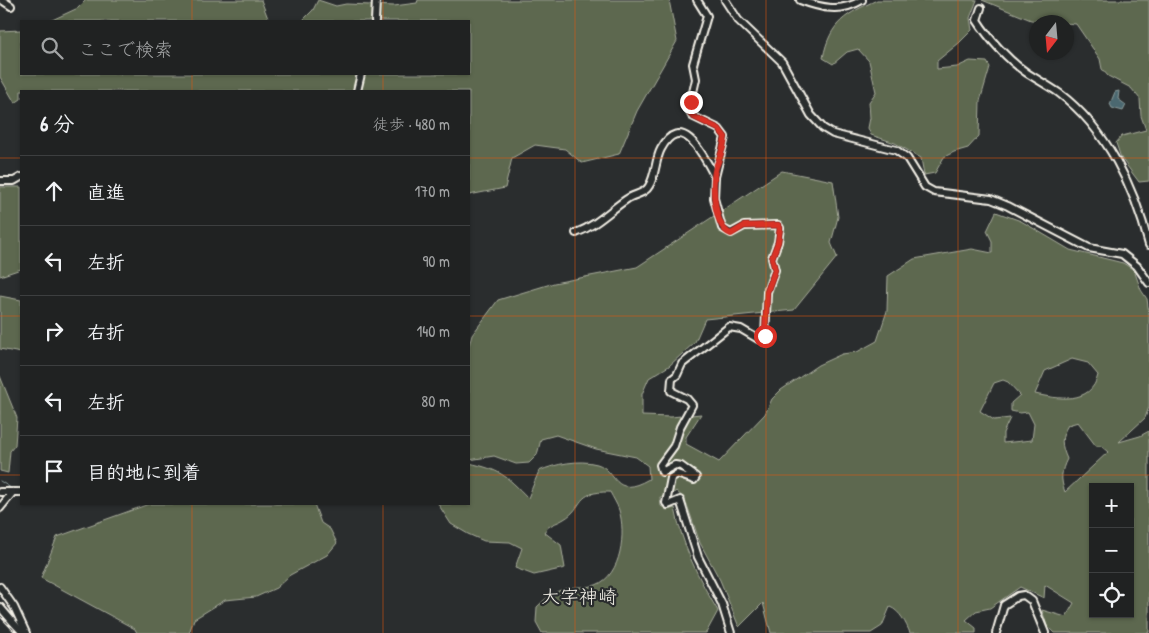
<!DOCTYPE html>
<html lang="ja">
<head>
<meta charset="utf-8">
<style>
  body { margin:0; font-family:"Patrick Hand","Klee One",sans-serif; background:#282a2a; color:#f1f3f6 }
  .controls { position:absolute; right:15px; bottom:15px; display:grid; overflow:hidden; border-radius:0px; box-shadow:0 1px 4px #0004 }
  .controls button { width:45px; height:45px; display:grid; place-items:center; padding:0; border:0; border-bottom:1px solid #3d3f40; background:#202222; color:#f1f3f6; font:25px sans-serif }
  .compass { position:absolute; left:1029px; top:15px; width:45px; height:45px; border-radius:50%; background:#202222; box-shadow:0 1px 4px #0004; rotate:196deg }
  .stop { position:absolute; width:15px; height:15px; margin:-11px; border:4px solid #d93025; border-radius:50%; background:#fff }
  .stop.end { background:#d93025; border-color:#fff; box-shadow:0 1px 5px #0008 }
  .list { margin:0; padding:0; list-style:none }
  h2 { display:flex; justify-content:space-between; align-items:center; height:65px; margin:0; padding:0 20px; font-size:21px }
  h2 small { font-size:16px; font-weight:400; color:#a2a4a5 }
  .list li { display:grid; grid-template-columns:32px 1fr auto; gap:15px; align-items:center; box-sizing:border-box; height:70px; padding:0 20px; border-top:1px solid #3d3f40 }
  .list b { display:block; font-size:19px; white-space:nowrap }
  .list em { font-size:16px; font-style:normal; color:#a2a4a5 }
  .icon { flex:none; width:28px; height:28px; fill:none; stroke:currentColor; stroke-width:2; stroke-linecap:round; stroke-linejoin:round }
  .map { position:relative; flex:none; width:1149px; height:633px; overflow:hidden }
  .search { position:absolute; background:#202222; box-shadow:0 1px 4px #0004; left:20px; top:20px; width:450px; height:55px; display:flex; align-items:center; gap:12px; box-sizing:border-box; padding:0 18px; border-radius:0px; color:#a2a4a5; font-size:19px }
  .panel { position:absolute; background:#202222; box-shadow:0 1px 4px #0004; left:20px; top:90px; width:450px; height:415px; border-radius:0px }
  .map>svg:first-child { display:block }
  .green { fill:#5d684f; stroke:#a8ac9c; fill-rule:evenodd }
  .water { fill:#4b686f; stroke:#8f9f9f }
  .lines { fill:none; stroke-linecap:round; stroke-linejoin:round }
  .stream { stroke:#8f9f9f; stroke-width:1 }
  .minor-tunnel { stroke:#484a4a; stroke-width:6; stroke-dasharray:6 3; stroke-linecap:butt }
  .minor-casing { stroke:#f4f1e8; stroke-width:10 }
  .minor { stroke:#2a2d2e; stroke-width:6 }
  .rail-casing { stroke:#f4f1e8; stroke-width:3 }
  .rail { stroke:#2a2d2e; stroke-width:1; stroke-dasharray:4; stroke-linecap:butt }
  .route { stroke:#d93025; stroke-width:6 }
  .grid { fill:none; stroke:#e8590c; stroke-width:1; stroke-opacity:0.55 }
  .labels { text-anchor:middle; stroke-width:4.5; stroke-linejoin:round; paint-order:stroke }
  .quarter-label { font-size:19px; fill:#f4f1e8; stroke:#2a2d2e }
</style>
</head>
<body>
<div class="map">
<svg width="1149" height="633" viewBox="0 0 1149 633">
  <rect width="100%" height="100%" fill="#2a2d2e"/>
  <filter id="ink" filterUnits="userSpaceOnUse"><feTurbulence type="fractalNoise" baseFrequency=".02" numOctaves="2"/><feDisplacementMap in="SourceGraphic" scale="10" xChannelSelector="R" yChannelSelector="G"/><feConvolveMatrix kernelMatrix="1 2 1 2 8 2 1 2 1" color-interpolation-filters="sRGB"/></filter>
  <g filter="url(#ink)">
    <!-- green -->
    <g class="green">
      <polygon points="86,0 261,0 269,21 50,21 78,8"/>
      <polygon points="318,0 336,6 346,4 394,6 417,3 418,0 669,0 677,41 637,111 619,154 582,163 565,149 535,145 512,158 505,188 469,195 469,91 21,91 21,99 15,103 0,77 0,31 21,30 21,74 469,74 469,21 302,21 313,10"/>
      <path d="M 877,0 L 977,0 L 970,18 L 972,30 L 959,43 L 937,61 L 937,69 L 957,67 L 970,61 L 987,62 L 990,67 L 980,101 L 979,136 L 968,148 L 954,152 L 944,157 L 935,173 L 924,175 L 921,158 L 895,143 L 871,135 L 868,128 L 870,118 L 869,102 L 876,92 L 869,61 L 858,49 L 847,52 L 833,64 L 823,58 C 830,22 846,14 877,0 Z"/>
      <polygon points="982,0 1149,0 1149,181 1139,182 1121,158 1116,143 1122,136 1146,130 1141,116 1140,99 1131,88 1108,76 1102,69 1100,59 1076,24 1031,20"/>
      <path d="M 782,171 L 833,181 L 838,217 L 831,243 L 837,257 L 794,310 L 705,319 L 695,342 L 669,366 L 649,378 L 642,394 L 642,416 L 671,417 L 701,414 L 686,437 L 686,444 L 719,462 L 765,414 L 772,399 L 781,390 L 818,365 L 842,354 L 857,352 L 877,341 L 887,311 L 888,276 L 914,259 L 972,249 L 992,253 L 992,241 L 987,231 L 996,212 L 1021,221 L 1070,250 L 1123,263 L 1134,270 L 1141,290 L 1147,299 L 1149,314 L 1149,407 L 1145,418 L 1119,442 L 1140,436 L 1149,431 L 1149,633 L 1054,633 L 1047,626 L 1042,610 L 1066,617 L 1074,603 L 1045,585 L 1044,598 L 1020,587 L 990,608 L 976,611 L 966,620 L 976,628 L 976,633 L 910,633 C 906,623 900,611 890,607 L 882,626 L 871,633 L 771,633 L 763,603 L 739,627 L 720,580 L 700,543 L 685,499 L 676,491 L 670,496 L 660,497 L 661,506 L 667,510 L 675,508 C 682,545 698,578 718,611 L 706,633 L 542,633 L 536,622 L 537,607 C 549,595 559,588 576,587 C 582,587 590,587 596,585 C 622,575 626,532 619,510 C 617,504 613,498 610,492 C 574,491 585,507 564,519 C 556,524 549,524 544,532 L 561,545 L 565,568 L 534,575 L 515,568 L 522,548 L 510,542 L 484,541 L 468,534 L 451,524 L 438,504 L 469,504 L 469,463 C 500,470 506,475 528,498 L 539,471 C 555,464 579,459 597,464 C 618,470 612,500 649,479 L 648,466 L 636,457 L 596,449 L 556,435 L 541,439 L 537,455 L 529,463 L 516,464 L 494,456 L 469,460 L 469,346 L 472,335 L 498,300 L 554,283 L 637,267 ZM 1072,359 L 1088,363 L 1098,375 C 1091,405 1058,399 1035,394 L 1045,371 ZM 1003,380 L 1008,382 L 1020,395 L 1011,403 L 1011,411 L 1020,413 L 1028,412 L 1034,424 L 1032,440 L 1003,443 L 1003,433 L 1010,418 L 994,420 L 980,411 L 994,383 ZM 1078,422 L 1096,446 L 1101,446 L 1108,452 L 1065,492 C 1060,479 1061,471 1067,459 C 1061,445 1060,438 1068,425 ZM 1093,487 L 1130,487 L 1130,614 L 1093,614 Z"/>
      <polygon points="0,187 21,187 21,269 0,276"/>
      <polygon points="0,296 21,300 21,353 0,349"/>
      <polygon points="0,376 17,418 15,445 10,451 8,473 0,471"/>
      <polygon points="149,504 314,504 321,523 330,529 337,543 327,555 290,575 276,588 256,597 225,600 194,619 189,633 137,633 135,629 41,578 57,537"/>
    </g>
    <!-- water -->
    <polygon class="water" points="1119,91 1118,99 1126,105 1123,111 1112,108 1110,104 1115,92"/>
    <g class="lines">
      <!-- stream -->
      <polyline class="stream" points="0,481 14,490"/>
      <!-- minor-tunnel -->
      <polyline class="minor-tunnel" points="0,615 1,614"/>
      <defs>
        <g id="minor">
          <polyline points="2,0 11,6"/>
          <polyline points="697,0 707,16 693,64 696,79 689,110 692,116 719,129 725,137 715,177 714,198 722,228 731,233 744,226 778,225 780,228 778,242 772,258 775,270 767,292 765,337 758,339 741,329 729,327 682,364 677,375 672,379 671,391 687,399 692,405 680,427 674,446 660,465 662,472 675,465 681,466 696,477 694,480 677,474 671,478 666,503 668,505 680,500 698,557 722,604 731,633"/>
          <polyline points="725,0 738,20 782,62 811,115 823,128 833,134 896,150 907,158 925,187 934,192 991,199 1008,206 1089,248 1122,254 1137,266 1149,283"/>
          <path d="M 800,0 C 821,8 841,13 862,0"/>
          <path d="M 981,8 L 977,20 C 989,39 1008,60 1027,73 C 1038,80 1049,86 1059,93 C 1107,129 1135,189 1149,245"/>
          <polyline points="375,21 376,0"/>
          <polyline points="357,91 361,74"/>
          <polyline points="0,181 14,181 21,177"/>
          <path d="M 576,233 C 597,225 609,211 627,199 C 634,194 645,194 649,186 C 656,175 655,160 661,149 C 682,110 704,157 714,175"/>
          <polyline points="0,492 21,492"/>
          <polyline points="0,508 13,492"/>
          <polyline points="0,587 14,607 26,633"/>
          <polyline points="0,607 22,633"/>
          <polyline points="996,633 1004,605 1018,596 1024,595 1032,601 1045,633"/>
        </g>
      </defs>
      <!-- minor casing -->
      <use href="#minor" class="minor-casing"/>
      <!-- minor -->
      <use href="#minor" class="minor"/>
      <defs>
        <polyline id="rail" points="0,615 17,633"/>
      </defs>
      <!-- rail casing -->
      <use href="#rail" class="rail-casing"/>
      <!-- rail -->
      <use href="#rail" class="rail"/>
    </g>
  </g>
  <g class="lines" filter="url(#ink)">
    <!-- route -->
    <path class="route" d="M 691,102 L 689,110 L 692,116 L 719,129 L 725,137 C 724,148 720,157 716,167 C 711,183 714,228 731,234 L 744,226 L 778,225 L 780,228 L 778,242 L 772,258 L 775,270 L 767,292 L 765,336"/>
  </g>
  <!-- grid -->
  <path class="grid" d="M 192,0 L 192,21M 383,0 L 383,21M 575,0 L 575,633M 766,0 L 766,633M 958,0 L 958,633M 192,74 L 192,91M 383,74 L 383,91M 0,158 L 21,158M 469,158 L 1149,158M 0,316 L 21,316M 469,316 L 1149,316M 0,475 L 21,475M 469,475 L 1149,475M 192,504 L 192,633M 383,504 L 383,633"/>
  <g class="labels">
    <!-- quarter labels -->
    <g class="quarter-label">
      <text x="579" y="603">大字神崎</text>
    </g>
  </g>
</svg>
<div class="controls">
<button>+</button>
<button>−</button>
<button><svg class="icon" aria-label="locate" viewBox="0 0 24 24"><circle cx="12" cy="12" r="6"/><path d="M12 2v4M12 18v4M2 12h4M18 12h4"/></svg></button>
</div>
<svg class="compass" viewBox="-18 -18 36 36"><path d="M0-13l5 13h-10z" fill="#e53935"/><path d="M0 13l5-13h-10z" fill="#a2a4a5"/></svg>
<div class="stop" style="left:765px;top:336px"></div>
<div class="stop end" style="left:691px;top:102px"></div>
<div class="search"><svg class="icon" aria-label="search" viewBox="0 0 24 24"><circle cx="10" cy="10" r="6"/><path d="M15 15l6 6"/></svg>ここで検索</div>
<section class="panel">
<h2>6 分<small>徒歩 · 480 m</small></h2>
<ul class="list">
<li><svg class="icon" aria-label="ahead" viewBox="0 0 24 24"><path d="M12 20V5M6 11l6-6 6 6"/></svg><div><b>直進</b></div><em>170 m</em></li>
<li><svg class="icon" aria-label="left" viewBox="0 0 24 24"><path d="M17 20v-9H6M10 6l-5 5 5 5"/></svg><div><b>左折</b></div><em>90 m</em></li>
<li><svg class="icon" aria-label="right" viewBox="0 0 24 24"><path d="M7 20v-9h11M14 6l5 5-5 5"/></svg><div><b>右折</b></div><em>140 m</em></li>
<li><svg class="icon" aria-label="left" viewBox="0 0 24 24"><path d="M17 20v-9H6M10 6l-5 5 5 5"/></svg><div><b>左折</b></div><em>80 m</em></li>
<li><svg class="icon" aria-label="arrive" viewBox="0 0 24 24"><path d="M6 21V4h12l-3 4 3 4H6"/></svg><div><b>目的地に到着</b></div></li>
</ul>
</section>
</div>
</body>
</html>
